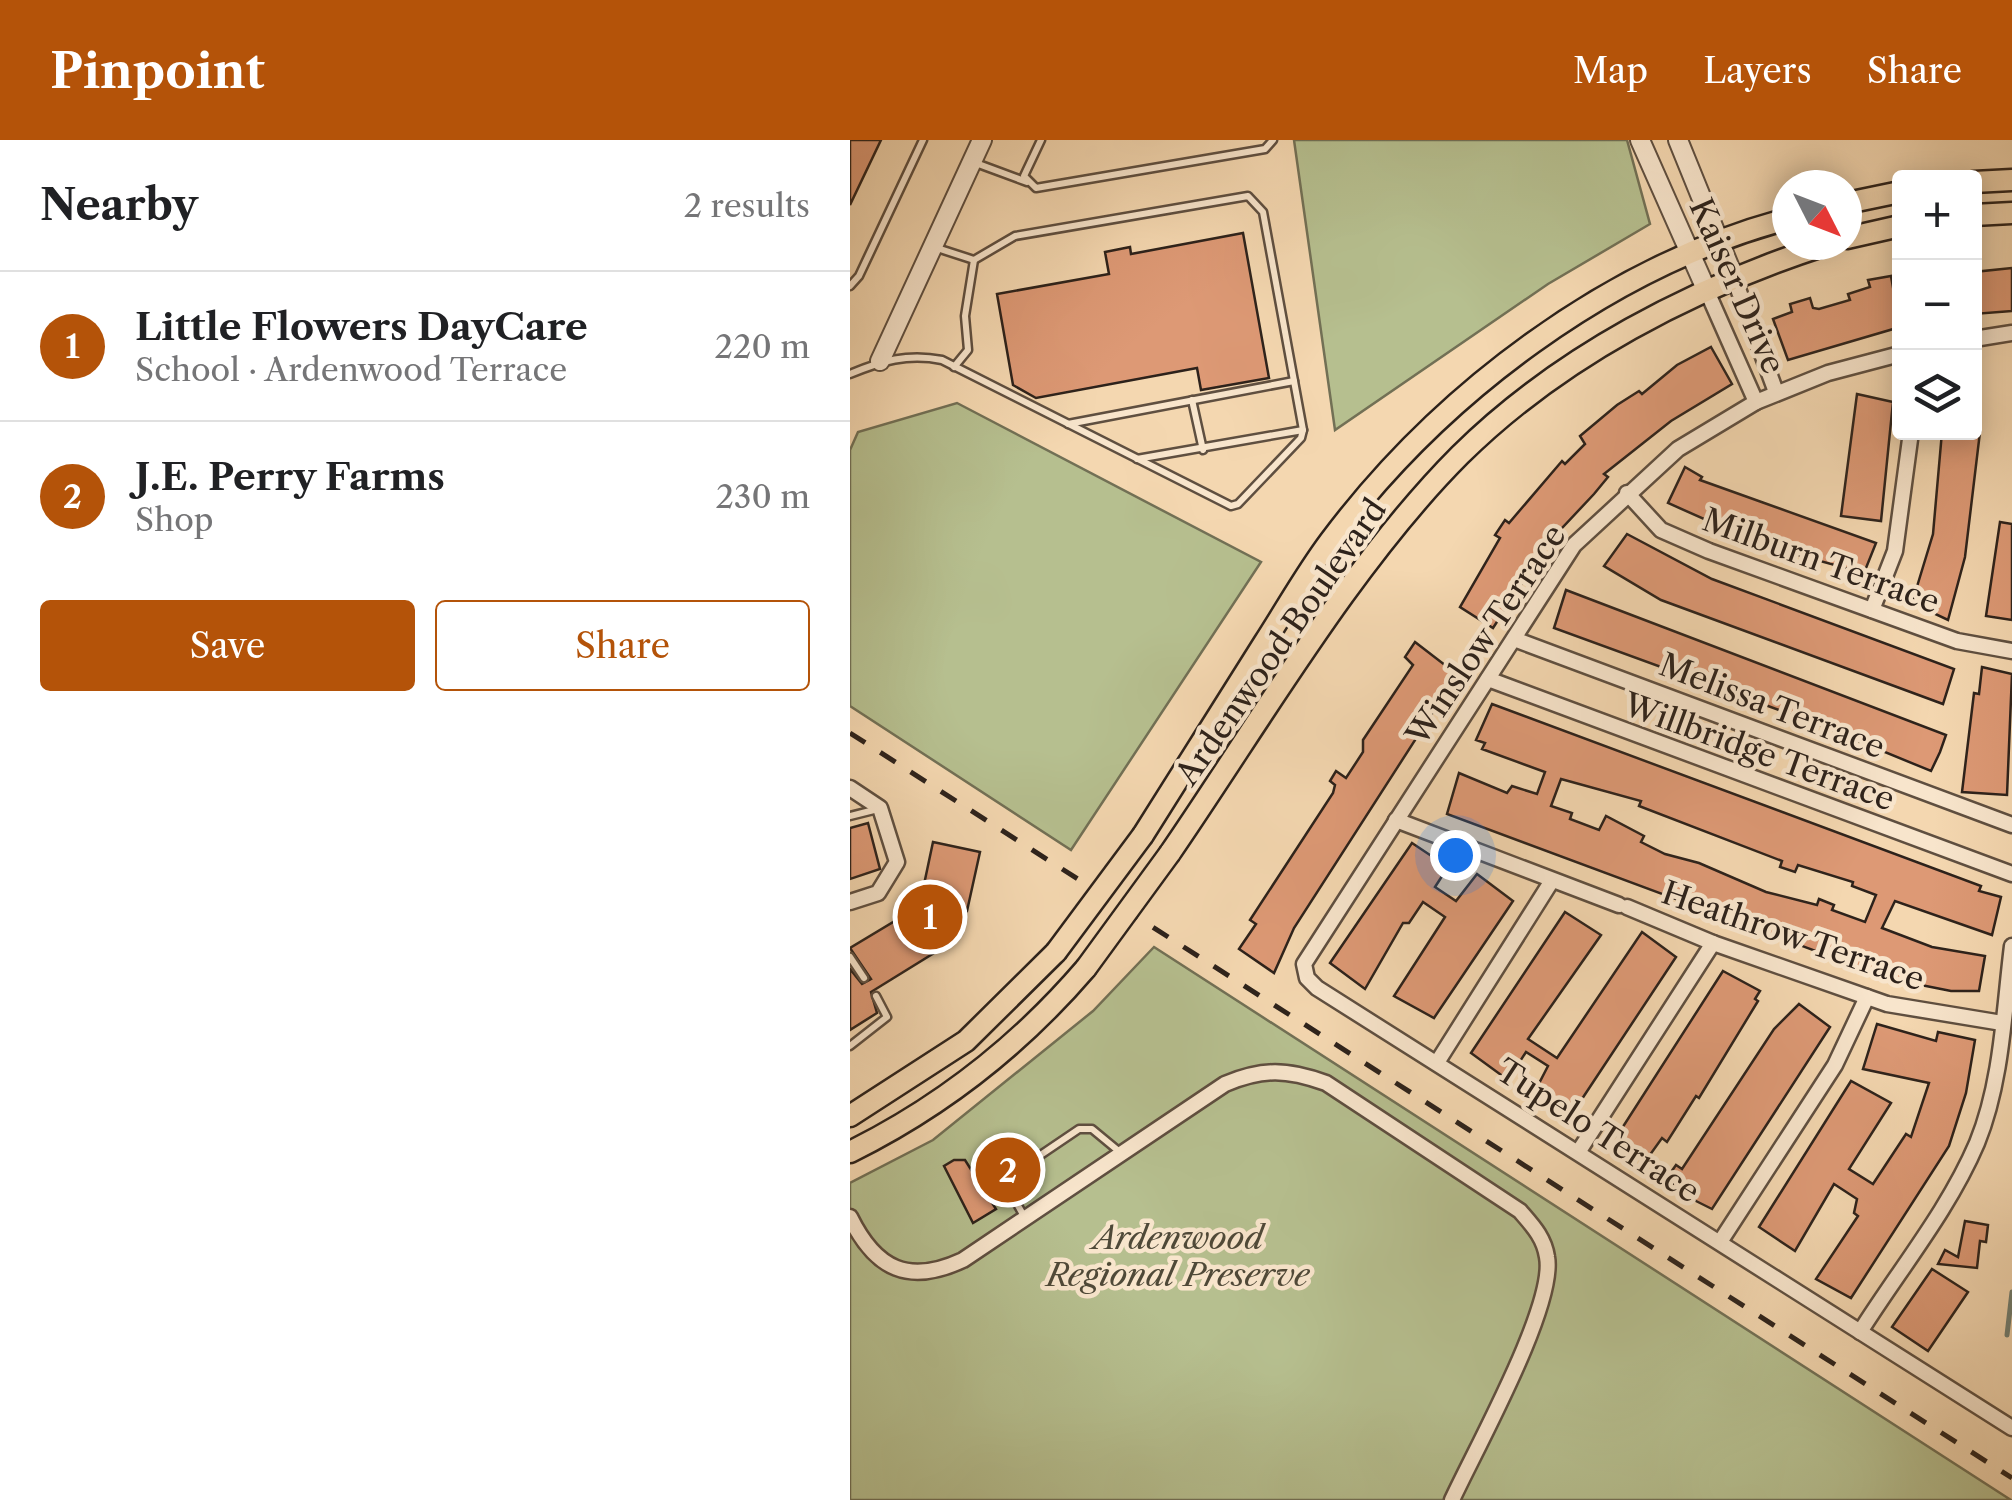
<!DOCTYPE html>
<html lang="en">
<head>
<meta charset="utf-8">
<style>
  body { margin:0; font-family:"Libre Caslon Text",serif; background:#f6f6f6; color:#202124 }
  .controls { position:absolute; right:30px; top:30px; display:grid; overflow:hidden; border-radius:10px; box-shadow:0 5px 25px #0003 }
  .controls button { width:90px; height:90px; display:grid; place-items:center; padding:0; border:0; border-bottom:2px solid #e0e0e0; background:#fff; color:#202124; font:50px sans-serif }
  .compass { position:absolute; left:922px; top:30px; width:90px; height:90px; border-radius:50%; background:#fff; box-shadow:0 5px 25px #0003; rotate:132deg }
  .you { position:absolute; left:605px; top:715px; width:35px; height:35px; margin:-25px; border:8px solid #fff; border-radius:50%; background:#1a73e8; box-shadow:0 0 0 15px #1a73e833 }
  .badge { display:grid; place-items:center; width:65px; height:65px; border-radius:50%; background:#b45309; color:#fff; font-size:32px; font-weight:700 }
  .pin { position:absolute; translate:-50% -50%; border:5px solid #fff; box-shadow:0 2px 10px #0006 }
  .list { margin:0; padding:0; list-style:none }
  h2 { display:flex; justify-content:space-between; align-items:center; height:130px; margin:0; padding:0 40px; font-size:42px }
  h2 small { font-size:32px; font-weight:400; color:#757577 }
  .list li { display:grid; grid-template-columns:65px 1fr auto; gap:30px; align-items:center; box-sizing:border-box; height:150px; padding:0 40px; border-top:2px solid #e0e0e0 }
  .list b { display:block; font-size:38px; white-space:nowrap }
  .list p { margin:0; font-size:32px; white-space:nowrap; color:#757577 }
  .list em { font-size:32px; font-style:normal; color:#757577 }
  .actions { display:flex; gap:20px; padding:30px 40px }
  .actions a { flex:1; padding:22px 0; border:2px solid #b45309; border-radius:10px; text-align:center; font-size:35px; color:#b45309 }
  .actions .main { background:#b45309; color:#fff }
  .icon { flex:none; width:55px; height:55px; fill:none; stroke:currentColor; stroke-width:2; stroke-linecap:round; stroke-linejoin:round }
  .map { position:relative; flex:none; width:1162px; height:1360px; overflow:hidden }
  header { display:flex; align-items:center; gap:60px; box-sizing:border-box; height:140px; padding:0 50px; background:#b45309; color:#fff }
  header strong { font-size:48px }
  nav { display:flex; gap:55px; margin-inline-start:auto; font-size:35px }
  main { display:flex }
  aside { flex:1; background:#fff }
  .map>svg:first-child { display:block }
  .green { fill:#b6bf8f; stroke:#727055; stroke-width:2.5 }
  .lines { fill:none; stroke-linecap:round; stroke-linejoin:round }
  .stream { stroke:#707d71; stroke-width:5 }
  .building { fill:#dd9975; stroke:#2d221b; stroke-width:2.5; fill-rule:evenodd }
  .service-casing { stroke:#5f4f40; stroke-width:11 }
  .minor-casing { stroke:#5f4f40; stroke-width:19 }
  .tertiary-casing { stroke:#5f4f40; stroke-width:22 }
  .primary-casing { stroke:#2d221b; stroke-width:25 }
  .service { stroke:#f8e5cc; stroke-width:6 }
  .minor { stroke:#f8e5cc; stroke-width:14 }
  .tertiary { stroke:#f8e5cc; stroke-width:18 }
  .primary { stroke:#f4d7b0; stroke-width:20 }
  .rail { stroke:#2d221b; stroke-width:5; stroke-dasharray:18 18; stroke-linecap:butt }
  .primary-bridge-casing { stroke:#2d221b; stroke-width:25; stroke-linecap:butt }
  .primary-bridge { stroke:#f4d7b0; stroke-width:20 }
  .labels { text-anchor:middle; stroke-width:9; stroke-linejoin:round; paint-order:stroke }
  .street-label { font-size:32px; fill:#2d221b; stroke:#f8e5cc }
  .park-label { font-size:32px; font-style:italic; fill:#4f4938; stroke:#f8e5cc }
</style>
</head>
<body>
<header>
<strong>Pinpoint</strong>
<nav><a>Map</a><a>Layers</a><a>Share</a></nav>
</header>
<main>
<aside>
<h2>Nearby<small>2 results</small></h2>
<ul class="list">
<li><span class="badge">1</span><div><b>Little Flowers DayCare</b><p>School · Ardenwood Terrace</p></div><em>220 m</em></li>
<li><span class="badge">2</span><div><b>J.E. Perry Farms</b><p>Shop</p></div><em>230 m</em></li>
</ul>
<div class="actions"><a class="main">Save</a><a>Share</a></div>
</aside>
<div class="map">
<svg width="1162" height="1360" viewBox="0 0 1162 1360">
  <rect width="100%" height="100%" fill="#f4d7b0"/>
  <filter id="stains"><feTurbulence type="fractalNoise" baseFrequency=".002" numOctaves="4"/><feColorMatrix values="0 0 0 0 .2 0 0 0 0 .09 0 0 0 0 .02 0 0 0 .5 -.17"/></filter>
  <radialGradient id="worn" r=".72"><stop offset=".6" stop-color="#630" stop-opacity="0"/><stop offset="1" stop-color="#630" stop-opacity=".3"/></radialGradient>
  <!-- green -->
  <g class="green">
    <polygon points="444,0 777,0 800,84 698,144 485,290"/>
    <polygon points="107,263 411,422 221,710 0,566 0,310 8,292"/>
    <polygon points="304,807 1161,1360 0,1360 0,1043 83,1000 243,871"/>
  </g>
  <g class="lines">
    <!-- stream -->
    <polyline class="stream" points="1157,1195 1162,1152"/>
  </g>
  <!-- building -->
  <g class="building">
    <polygon points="0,0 31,0 0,65"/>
    <polygon points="393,93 419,238 351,250 347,228 186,258 163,245 147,154 259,134 255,112 280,107 281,114"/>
    <polygon points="1162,128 1162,171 1124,174 1124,132"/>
    <polygon points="1041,136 1050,187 938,220 923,179 942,172 940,164 960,158 963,168 969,169 1000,160 998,154 1020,147 1018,140"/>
    <polygon points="861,207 882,244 821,281 754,334 758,337 744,354 698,403 643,488 610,467 650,398 645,395 655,380 659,383 712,321 715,324 735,304 730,296 767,265 789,251 792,254 827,225"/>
    <polygon points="1007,254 1043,262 1031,381 991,376"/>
    <polygon points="1092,292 1130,292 1115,417 1098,480 1062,463 1083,394"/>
    <polygon points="835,327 852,337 850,340 1026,403 1014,433 915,406 818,363"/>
    <polygon points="1150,382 1162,384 1162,480 1136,476"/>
    <polygon points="777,394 862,439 1104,529 1093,564 811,460 754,426"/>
    <polygon points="716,450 1096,595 1090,612 1081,631 962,582 704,488"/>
    <polygon points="565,502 604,532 593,549 596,552 444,788 424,833 389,809 406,784 400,780 483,653 485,645 480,641 486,631 496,638 513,612 513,600 563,525 555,517"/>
    <polygon points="1132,527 1162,534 1157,655 1112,652 1124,553 1129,554"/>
    <path d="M 642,564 L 1131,746 L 1129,751 L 1151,757 L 1142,795 L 1045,761 L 1032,788 L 1082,807 L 1135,816 L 1129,851 L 1101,851 L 1041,839 L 597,674 L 609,633 L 657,653 L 662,646 L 687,654 L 695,632 L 632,609 L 635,603 L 626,600 ZM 711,639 L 791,661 L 789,666 L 932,721 L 930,727 L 945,732 L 948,725 L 1003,742 L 1002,746 L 1026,755 L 1015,782 L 982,770 L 984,765 L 969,759 L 967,765 L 916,752 L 849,723 L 815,714 L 791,702 L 794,696 L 756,676 L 749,690 L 720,679 L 722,673 L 701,666 Z"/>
    <polygon points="18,683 30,729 0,739 0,688"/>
    <polygon points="83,702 130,712 117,771 84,813 21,852 27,873 0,890 0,829 12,844 21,839 0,808 58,773 72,754"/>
    <polygon points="562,703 598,727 585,747 606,761 627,734 663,761 584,878 544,856 595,777 573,762 559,783 553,783 515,849 480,823"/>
    <polygon points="715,772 751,795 678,899 707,918 792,792 826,817 720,977 682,957 698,926 676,912 658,940 621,913"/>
    <polygon points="873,831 910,851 905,859 908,861 849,958 846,956 817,1002 812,998 797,1019 767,996"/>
    <polygon points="949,864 980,887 862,1069 842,1059 822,1046 825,1039 819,1035 826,1025 832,1029 924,889"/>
    <polygon points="1027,884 1086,901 1088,892 1125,900 1116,953 1099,1006 1001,1158 966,1139 1008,1076 1004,1073 1007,1059 984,1044 945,1111 909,1087 1001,941 1041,963 999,1029 1023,1044 1056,994 1061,997 1079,943 1013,929"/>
    <polygon points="104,1020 115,1020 146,1069 123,1083 94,1026"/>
    <polygon points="1115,1081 1138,1085 1136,1102 1130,1101 1127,1128 1088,1124 1095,1110 1108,1117"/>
    <polygon points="1082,1129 1118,1152 1078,1211 1042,1187"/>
  </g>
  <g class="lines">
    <defs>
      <g id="service">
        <polyline points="191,0 174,36 186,48 415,9 423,0"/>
        <polyline points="123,22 177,42"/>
        <polyline points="0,146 9,136 73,0"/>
        <polyline points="104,227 118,210 115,176 124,120"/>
        <path d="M 0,234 C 31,221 58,213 92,220 L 381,366 L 388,364 L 451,298 L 453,290 L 413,72 L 398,56 L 165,96 L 124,120 L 87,108"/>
        <polyline points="342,260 353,310"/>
        <polyline points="218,284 444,241"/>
        <polyline points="287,319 453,290"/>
        <polyline points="0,676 28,669"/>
        <polyline points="0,817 14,838"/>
        <polyline points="0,906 37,877 26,856"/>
        <polyline points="175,1078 158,1048 161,1035 229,989 242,989 271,1013"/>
      </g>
      <g id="minor">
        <polyline points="884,138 926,252"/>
        <polyline points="856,149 906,262"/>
        <polyline points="1124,199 1162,193"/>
        <polyline points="1050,214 978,233 906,262 828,309 724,405 454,824 457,838 467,848 1162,1288"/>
        <polyline points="777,353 811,390 859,411 1107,501 1162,511"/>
        <polyline points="1022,470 1045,411 1061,292"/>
        <polyline points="664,499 1162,685"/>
        <polyline points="638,539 1162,734"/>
        <polyline points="0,648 30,668 47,722 28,753 0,762"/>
        <polyline points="546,680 769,765"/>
        <polyline points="777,767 863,803 1037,864 1152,883"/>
        <polyline points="588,921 701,742"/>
        <polyline points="729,1011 863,803"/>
        <path d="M 0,1077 C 26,1130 59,1145 113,1120 L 375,944 C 413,928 437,929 476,943 L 670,1071 C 682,1085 694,1097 697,1117 C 706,1165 625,1310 602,1360"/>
        <polyline points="870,1102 985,925 1017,857"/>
        <path d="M 1010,1192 C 1049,1130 1098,1071 1127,1003 C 1152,942 1154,870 1162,806"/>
      </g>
      <g id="tertiary">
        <polyline points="790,0 856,149"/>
        <polyline points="828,0 884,138"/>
        <polyline points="30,221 132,0"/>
      </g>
      <g id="primary">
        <polyline points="1124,42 1162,40"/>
        <polyline points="997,63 1050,52"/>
        <polyline points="1124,75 1162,73"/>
        <polyline points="997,98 1050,86"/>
        <path d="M 293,695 C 333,631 374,567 414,503 C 436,469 456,433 480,401 C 590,254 758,127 937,79"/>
        <path d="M 320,713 C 408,585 501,424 610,315 C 710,216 843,148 975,105"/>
        <polyline points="0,976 116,901 206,812"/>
        <path d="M 0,1012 C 91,967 170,905 236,828"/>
      </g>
    </defs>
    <!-- service casing -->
    <use href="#service" class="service-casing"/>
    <!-- minor casing -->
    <use href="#minor" class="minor-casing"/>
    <!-- tertiary casing -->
    <use href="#tertiary" class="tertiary-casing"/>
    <!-- primary casing -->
    <use href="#primary" class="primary-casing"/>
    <!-- service -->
    <use href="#service" class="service"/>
    <!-- minor -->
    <use href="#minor" class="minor"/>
    <!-- tertiary -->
    <use href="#tertiary" class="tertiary"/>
    <!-- primary -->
    <use href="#primary" class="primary"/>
    <!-- rail -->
    <polyline class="rail" points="0,593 1162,1338"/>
    <defs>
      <g id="primary-bridge">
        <polyline points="206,812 293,695"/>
        <polyline points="236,828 320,713"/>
      </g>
    </defs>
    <!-- primary-bridge casing -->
    <use href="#primary-bridge" class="primary-bridge-casing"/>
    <!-- primary-bridge -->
    <use href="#primary-bridge" class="primary-bridge"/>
  </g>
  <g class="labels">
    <!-- street labels -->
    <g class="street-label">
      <text transform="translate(887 146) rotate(66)" y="11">Kaiser Drive</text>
      <text transform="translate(971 421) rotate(20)" y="11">Milburn Terrace</text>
      <text transform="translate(636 495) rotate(-56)" y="11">Winslow Terrace</text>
      <text transform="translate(431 502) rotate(-55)" y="11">Ardenwood Boulevard</text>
      <text transform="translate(922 566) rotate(21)" y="11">Melissa Terrace</text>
      <text transform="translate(909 612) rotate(20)" y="11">Willbridge Terrace</text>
      <text transform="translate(943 796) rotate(19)" y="11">Heathrow Terrace</text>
      <text transform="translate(748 991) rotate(33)" y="11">Tupelo Terrace</text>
    </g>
    <!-- park labels -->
    <g class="park-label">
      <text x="328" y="1109">Ardenwood<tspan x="328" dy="37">Regional Preserve</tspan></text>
    </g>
  </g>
  <rect width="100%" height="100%" filter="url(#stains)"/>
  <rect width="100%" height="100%" fill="url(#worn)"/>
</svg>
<div class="controls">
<button>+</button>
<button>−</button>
<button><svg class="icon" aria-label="layers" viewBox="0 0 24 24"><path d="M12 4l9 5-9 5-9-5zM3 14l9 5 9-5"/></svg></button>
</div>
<svg class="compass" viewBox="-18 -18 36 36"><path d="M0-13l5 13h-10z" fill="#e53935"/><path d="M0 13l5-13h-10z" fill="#757577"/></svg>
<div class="you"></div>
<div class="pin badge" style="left:80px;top:777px">1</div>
<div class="pin badge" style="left:158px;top:1030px">2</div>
</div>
</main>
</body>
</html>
